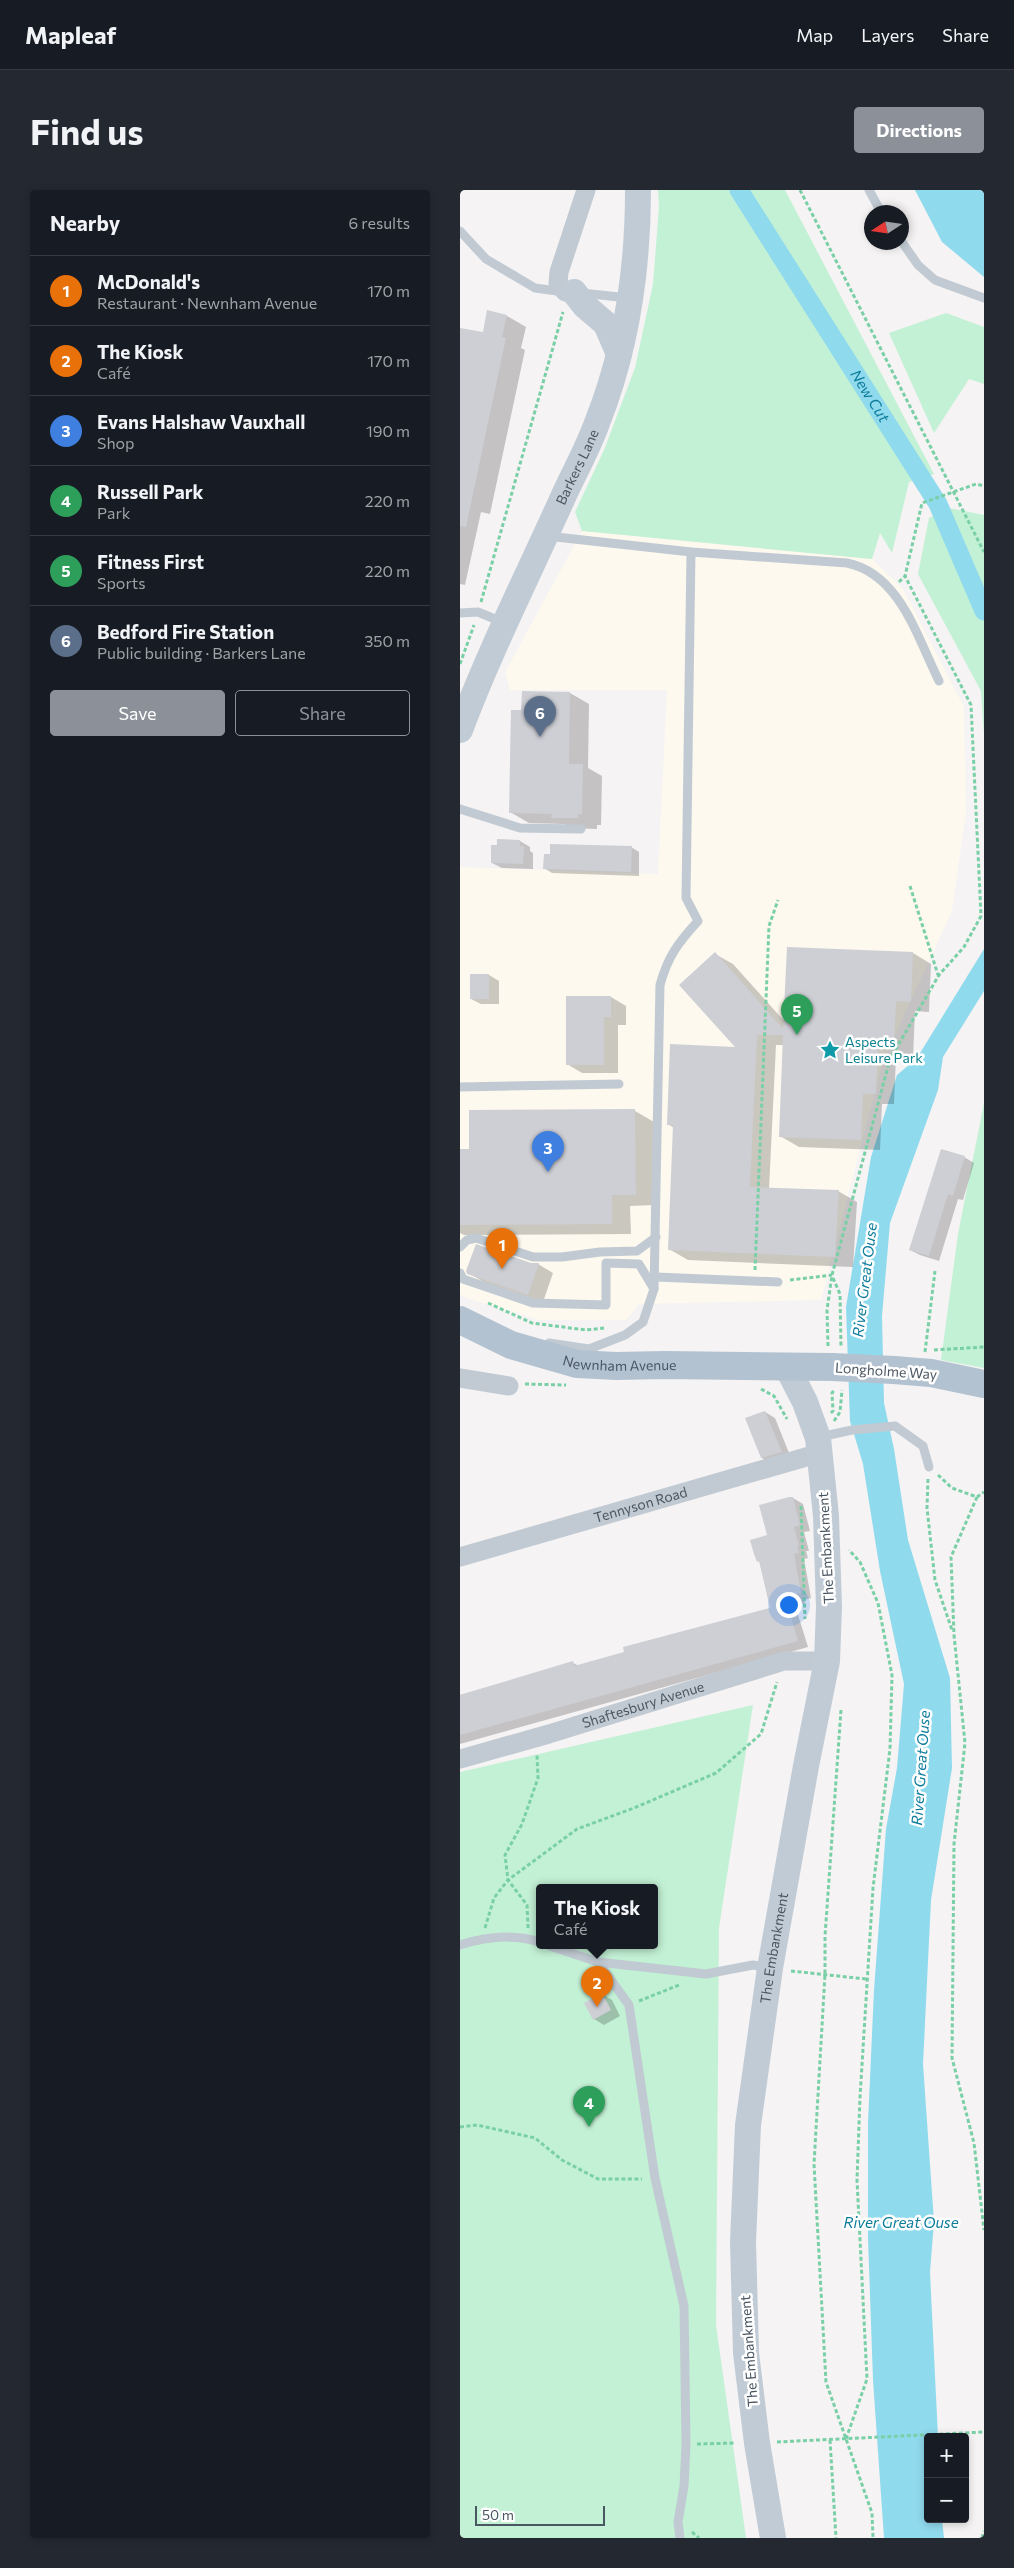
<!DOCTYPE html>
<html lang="en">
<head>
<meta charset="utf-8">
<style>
  body { margin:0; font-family:Commissioner,sans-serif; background:#242831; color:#f1f3f6 }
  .controls { position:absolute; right:15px; bottom:15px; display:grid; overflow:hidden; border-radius:5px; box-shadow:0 2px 8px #0003 }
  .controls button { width:45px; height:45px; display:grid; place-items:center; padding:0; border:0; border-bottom:1px solid #363941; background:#171b24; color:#f1f3f6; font:25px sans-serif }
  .compass { position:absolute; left:404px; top:15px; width:45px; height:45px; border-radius:50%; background:#171b24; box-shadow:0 2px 8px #0003; rotate:258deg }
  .scale { position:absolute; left:15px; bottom:12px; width:130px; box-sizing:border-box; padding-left:5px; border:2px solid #4a5661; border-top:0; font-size:14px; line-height:18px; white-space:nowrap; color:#4a5661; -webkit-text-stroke:4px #fff; paint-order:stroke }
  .you { position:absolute; left:328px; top:1414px; width:18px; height:18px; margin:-12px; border:4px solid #fff; border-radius:50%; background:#1a73e8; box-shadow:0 0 0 8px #1a73e833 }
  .badge { display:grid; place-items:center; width:32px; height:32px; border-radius:50%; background:#8c9099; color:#fff; font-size:16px; font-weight:700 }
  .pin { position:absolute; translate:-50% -41px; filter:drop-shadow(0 1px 2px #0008) }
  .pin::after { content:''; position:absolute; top:26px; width:18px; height:15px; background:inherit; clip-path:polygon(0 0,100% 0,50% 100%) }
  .popup { position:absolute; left:76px; top:1694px; width:122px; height:65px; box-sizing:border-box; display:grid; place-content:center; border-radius:5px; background:#171b24; filter:drop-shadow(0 1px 4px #0005); font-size:16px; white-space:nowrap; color:#9ea1a6 }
  .popup b { font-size:19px; color:#f1f3f6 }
  .popup::after { content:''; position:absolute; left:50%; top:100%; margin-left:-10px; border:10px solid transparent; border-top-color:#171b24 }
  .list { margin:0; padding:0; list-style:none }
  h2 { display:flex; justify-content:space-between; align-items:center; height:65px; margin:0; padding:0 20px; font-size:21px }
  h2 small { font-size:16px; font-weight:400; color:#9ea1a6 }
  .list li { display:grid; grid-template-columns:32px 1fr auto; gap:15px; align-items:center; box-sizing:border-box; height:70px; padding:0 20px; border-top:1px solid #363941 }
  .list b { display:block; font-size:19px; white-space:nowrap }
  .list p { margin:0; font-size:16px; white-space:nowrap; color:#9ea1a6 }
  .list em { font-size:16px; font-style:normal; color:#9ea1a6 }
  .actions { display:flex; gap:10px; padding:15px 20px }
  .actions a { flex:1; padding:11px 0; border:1px solid #8c9099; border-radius:5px; text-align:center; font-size:18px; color:#8c9099 }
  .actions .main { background:#8c9099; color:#fff }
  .map { position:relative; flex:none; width:524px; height:2348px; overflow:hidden; border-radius:5px }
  header { display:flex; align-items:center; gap:30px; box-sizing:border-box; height:70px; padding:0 25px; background:#171b24; border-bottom:1px solid #363941 }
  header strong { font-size:24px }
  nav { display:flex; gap:28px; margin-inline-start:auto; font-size:18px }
  .intro { display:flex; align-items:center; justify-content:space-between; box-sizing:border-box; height:120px; padding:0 30px }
  h1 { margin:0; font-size:35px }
  .button { padding:12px 22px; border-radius:5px; background:#8c9099; color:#fff; font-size:18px; font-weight:700 }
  main { display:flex; gap:30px; padding:0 30px }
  aside { flex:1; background:#171b24; border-radius:5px; box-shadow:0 2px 8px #0003 }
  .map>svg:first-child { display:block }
  .commercial { fill:#fdf9ef }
  .green { fill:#c3f1d5; fill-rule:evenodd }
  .water { fill:#90daee }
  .shadow { fill:#0003 }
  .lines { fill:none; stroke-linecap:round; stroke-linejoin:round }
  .canal { stroke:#90daee; stroke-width:19 }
  .building { fill:#cdcfd5 }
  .path { stroke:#7ad0a6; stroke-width:3; stroke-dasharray:4 2.5; stroke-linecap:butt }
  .lane { stroke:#c1cad2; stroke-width:9 }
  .street { stroke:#c1cad2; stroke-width:19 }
  .secondary { stroke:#c1cbd6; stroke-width:26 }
  .primary { stroke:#b3c2d1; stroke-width:28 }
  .primary-bridge { stroke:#b3c2d1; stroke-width:28 }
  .labels { text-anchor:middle; stroke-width:5; stroke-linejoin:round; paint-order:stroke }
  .street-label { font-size:14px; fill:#4a5661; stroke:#fff }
  .culture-label { font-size:14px; fill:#0d838f; stroke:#fff; text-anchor:start }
  .water-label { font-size:15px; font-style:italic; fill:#0c7c9b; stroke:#fff }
</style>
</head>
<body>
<header>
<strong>Mapleaf</strong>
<nav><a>Map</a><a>Layers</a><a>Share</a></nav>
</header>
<div class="intro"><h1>Find us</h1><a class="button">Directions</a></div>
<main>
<aside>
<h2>Nearby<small>6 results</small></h2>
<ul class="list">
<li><span class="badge" style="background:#e8710a">1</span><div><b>McDonald's</b><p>Restaurant · Newnham Avenue</p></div><em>170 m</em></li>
<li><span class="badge" style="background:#e8710a">2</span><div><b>The Kiosk</b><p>Café</p></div><em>170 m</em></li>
<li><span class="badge" style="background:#3f7fe0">3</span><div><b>Evans Halshaw Vauxhall</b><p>Shop</p></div><em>190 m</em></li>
<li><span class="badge" style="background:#2e9e5b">4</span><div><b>Russell Park</b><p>Park</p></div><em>220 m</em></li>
<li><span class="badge" style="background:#2e9e5b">5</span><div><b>Fitness First</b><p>Sports</p></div><em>220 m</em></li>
<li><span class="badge" style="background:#5c6f8a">6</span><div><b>Bedford Fire Station</b><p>Public building · Barkers Lane</p></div><em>350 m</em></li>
</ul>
<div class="actions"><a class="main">Save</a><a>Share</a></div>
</aside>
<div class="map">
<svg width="524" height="2348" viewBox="0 0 524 2348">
  <rect width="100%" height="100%" fill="#f5f3f3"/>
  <!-- commercial -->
  <polygon class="commercial" points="122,341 412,369 443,399 504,517 506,622 492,721 423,871 361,1110 179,1114 166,1130 79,1130 6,1108 0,1104 0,677 198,684 207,500 50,500 45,482"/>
  <!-- green -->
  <g class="green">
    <polygon points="198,0 325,0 474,284 449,292 432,363 420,343 412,369 122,341 115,322 144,260 175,178 193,94 199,17"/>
    <polygon points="486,123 524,137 524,194 509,189 474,243 429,143"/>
    <polygon points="489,318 524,325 524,545 521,501 458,384 469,328"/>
    <polygon points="524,913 524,1178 481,1170 498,1044"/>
    <path d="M 293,1515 L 259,1738 L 256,2135 L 286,2348 L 0,2348 L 0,1582 ZM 80,1698 L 194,1698 L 194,1756 L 80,1756 Z"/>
  </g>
  <!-- water -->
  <g class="water">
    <polygon points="455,0 524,0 524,87 482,52"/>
    <polygon points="524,759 524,801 483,867 478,900 430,1033 422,1126 424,1213 434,1259 448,1350 490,1488 492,1578 471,1710 463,1874 474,2032 470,2082 478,2247 468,2247 468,2329 482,2329 484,2348 424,2348 413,2190 408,2048 408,1933 414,1800 426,1639 437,1578 444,1494 420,1381 403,1274 390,1231 386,1117 411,967 437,885 457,868"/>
  </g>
  <!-- shadow -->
  <g class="shadow">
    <polygon points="47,126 66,137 61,158 65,160 30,324 21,322 5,395 0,394 0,139 24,144"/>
    <polygon points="110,503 129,514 128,578 142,586 141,635 137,635 137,639 112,638 104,634 69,633 50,622 63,521"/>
    <polygon points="38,650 60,651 70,657 70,661 73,663 73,679 42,678 32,673"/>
    <polygon points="171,657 179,662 179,686 92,683 84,678"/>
    <polygon points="453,763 471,774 469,822 455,821 453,868 436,867 434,914 422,914 420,960 339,957 320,946 324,855 316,855 309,999 378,1001 397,1012 393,1077 228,1070 209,1059 214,938 208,934 278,859 255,764 273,774 325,832"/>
    <polygon points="11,785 29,785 39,791 39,814 21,814 11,809"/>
    <polygon points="151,807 166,816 166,835 158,835 158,883 122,883 107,874"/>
    <polygon points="175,921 194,932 195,1015 170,1016 171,1044 4,1045 0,1043 0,961 10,961 10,922"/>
    <polygon points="504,967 514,973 503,1010 498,1009 479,1071 460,1065 450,1060"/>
    <polygon points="71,1074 78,1074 93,1083 83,1112 24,1092 8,1083"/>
    <polygon points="305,1222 315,1228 331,1268 312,1273 302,1268"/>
    <polygon points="333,1308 343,1314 350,1341 344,1342 349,1361 346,1361 348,1368 344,1369 351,1408 344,1410 345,1413 335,1415 348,1457 0,1554 0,1505 113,1473 119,1476 312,1419 301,1372 298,1371 308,1346"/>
    <polygon points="142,1804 152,1810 160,1826 144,1835 134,1829"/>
  </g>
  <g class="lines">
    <!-- canal -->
    <path class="canal" id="s1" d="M 279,0 L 478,314 L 524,421"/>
  </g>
  <!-- building -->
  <g class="building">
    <polygon points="27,120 47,125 42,147 46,148 6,337 0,336 0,138 23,142"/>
    <polygon points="62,501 110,502 109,574 123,574 122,624 118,624 118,628 91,628 92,624 49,623 51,520 61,520"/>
    <polygon points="37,649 60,650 60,656 64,656 63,674 31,673 31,655 37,655"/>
    <polygon points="90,654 172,656 171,682 83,679 84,664 90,664"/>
    <polygon points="327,757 453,762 451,812 436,811 434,858 418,857 416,904 403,904 401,950 319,947 323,845 297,845 290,997 379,1000 375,1067 208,1060 213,935 207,935 210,854 275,857 219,795 255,762 323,839"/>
    <rect x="10" y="784" width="19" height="25"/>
    <polygon points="106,806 151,806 151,827 144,827 144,875 106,875"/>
    <polygon points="175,919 176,1005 152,1005 152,1034 0,1035 0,959 9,959 9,920"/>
    <polygon points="481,959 505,966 493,1006 488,1004 469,1066 449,1060"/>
    <polygon points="16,1054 71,1073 79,1073 68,1105 7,1084 6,1081"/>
    <polygon points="305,1221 322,1262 301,1268 285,1228"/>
    <polygon points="329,1307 333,1307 340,1335 334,1337 339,1355 337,1356 339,1363 334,1364 341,1403 335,1404 336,1407 326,1410 338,1451 0,1545 0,1505 113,1471 114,1476 164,1462 163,1457 310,1418 299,1371 297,1372 294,1364 290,1350 307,1345 299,1315"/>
    <polygon points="142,1803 151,1820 133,1830 124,1813"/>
  </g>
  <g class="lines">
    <!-- path -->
    <g class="path">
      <polyline points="340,0 524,362"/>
      <polyline points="439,392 445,386 462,313 516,294 524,296"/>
      <polyline points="21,412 103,122"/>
      <polyline points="0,474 14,435"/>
      <polyline points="450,696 478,785"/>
      <polyline points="295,1080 309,736 318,710"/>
      <polyline points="373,1088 380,1104 381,1157"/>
      <polyline points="330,1090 372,1085"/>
      <polyline points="28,1113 72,1133 126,1140 144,1138"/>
      <polyline points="368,1156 367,1120 372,1085 430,869 479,785 504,757 521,726 511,515 445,386"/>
      <polyline points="474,1160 524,1157"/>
      <polyline points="465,1162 475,1081"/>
      <polyline points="65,1194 106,1195"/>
      <polyline points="301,1199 314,1206 327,1229"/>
      <polyline points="371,1223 373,1221 372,1203 375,1199"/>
      <polyline points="374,1231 380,1222 382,1200"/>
      <polyline points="478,1285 492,1298 517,1307 524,1302"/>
      <polyline points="468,1289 467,1318 475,1390 492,1440"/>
      <polyline points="517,1307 491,1367 494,1445 505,1553 494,1654 492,1868 514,1953 524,2040"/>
      <polyline points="341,1316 345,1429"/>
      <polyline points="381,1520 365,1746 365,1784 354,1974 366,2192 412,2323 413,2348"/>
      <polyline points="25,1738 34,1708 48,1690 117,1639 174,1618 256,1583 301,1544 317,1492"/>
      <polyline points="68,1738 67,1715 48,1690 45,1665 62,1634 78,1588 77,1565"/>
      <polyline points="331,1781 406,1789"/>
      <polyline points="179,1811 219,1795"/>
      <polyline points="0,1937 17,1935 75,1948 102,1970 138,1989 182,1989"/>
      <polyline points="386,2249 407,2189 397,1990 400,1907 413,1698 430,1559 432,1485 418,1413 400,1372 389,1360"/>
      <polyline points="370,2250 376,2348"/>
      <polyline points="317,2252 524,2242"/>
      <polyline points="237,2254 275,2253"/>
      <polyline points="232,2342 239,2348"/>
      <polyline points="522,2348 524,2341"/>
    </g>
    <!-- lane -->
    <g class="lane">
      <polyline points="409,0 421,22"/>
      <polyline points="0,41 26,69 75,98 104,102"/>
      <polyline points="442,52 458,75 475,90 524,108"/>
      <polyline points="122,103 168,108"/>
      <path d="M 87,346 L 231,362 L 387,373 C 440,384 457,447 479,491"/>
      <polyline points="0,423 18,422 42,432"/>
      <polyline points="0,619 60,638 121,639"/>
      <polyline points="0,897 159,894"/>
      <polyline points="0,1057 7,1050 16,1048 73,1067 102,1067 140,1062 177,1061 196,1047"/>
      <polyline points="0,1083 3,1089 73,1113 146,1115 146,1073 179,1074 194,1099"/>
      <polyline points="196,1087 318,1092"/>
      <path d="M 89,1153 L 129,1159 L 165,1145 L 183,1132 L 194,1099 L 200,795 C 208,766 218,753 238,731 L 226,708 L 231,362"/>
      <polyline points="360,1247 392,1240 435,1236 463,1256 469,1277"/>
      <path d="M 0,1755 C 25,1747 54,1744 80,1752"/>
      <polyline points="90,1756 138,1772 169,1815 195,1988 224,2116 226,2254 224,2296 218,2332 220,2348"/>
      <polyline points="138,1772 246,1784 293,1775 308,1778"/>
    </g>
    <!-- street -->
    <g class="street">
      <polyline points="105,102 98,93 99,82 126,0"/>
      <polyline points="0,1188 49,1196"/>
      <path id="s2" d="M 0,1367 L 360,1263"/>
      <path id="s3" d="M 0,1569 L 89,1544 L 324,1471 L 367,1471"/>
    </g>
    <!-- secondary -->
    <g class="secondary">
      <polyline points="114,102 125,116 146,134 159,164"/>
      <path id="s4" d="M 0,540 C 30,460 69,383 104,305 C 115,281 128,258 137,233 C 166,160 178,78 178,0"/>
      <path id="s5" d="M 313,2348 L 297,2253 L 286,2163 L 283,2052 L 288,1935 L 310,1778 L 346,1576 L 367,1471 L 369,1417 L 366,1326 L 358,1248 L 345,1212 L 327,1177"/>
    </g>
    <!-- primary -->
    <g class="primary">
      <path id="s6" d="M 0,1130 L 51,1155 L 117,1174 L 156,1176 L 205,1175 L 372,1177"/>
      <polyline points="434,1180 471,1183 524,1194"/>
    </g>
    <!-- primary-bridge -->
    <polyline class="primary-bridge" points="372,1177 434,1180"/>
  </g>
  <!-- icons -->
  <defs>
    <symbol id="sight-bare" viewBox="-9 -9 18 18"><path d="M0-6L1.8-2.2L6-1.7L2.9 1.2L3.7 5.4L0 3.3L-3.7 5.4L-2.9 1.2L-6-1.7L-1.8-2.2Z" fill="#0f9aa8" stroke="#fff" stroke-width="2.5" paint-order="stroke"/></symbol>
  </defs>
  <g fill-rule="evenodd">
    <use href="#sight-bare" x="356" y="846" width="28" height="28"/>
  </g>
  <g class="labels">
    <!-- street labels -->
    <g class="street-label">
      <text dy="5" stroke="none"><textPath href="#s4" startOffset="288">Barkers Lane</textPath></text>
      <text dy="5" stroke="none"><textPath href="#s6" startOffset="168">Newnham Avenue</textPath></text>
      <text transform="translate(426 1181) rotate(4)" y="5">Longholme Way</text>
      <text dy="5" stroke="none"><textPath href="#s2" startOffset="188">Tennyson Road</textPath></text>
      <text transform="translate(366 1358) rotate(-93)" y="5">The Embankment</text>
      <text dy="5" stroke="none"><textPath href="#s3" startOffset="191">Shaftesbury Avenue</textPath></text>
      <text dy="5" stroke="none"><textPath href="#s5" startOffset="594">The Embankment</textPath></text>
      <text transform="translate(289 2161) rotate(-94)" y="5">The Embankment</text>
    </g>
    <!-- culture labels -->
    <g class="culture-label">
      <text x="385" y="857">Aspects<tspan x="385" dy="16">Leisure Park</tspan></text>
    </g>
    <!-- water labels -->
    <g class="water-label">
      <text dy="5" stroke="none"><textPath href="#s1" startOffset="244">New Cut</textPath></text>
      <text transform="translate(405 1090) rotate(-83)" y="5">River Great Ouse</text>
      <text transform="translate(461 1578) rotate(-86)" y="5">River Great Ouse</text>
      <text x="441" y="2038">River Great Ouse</text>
    </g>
  </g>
</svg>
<div class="controls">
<button>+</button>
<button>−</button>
</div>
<svg class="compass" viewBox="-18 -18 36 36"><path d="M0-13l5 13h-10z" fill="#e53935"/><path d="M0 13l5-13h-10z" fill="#9ea1a6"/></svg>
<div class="scale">50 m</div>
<div class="you"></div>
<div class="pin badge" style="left:42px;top:1079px;background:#e8710a">1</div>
<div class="pin badge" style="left:137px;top:1817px;background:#e8710a">2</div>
<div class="popup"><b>The Kiosk</b>Café</div>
<div class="pin badge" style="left:88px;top:982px;background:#3f7fe0">3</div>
<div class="pin badge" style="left:129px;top:1937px;background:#2e9e5b">4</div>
<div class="pin badge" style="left:337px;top:845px;background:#2e9e5b">5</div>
<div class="pin badge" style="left:80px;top:547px;background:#5c6f8a">6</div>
</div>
</main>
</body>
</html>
